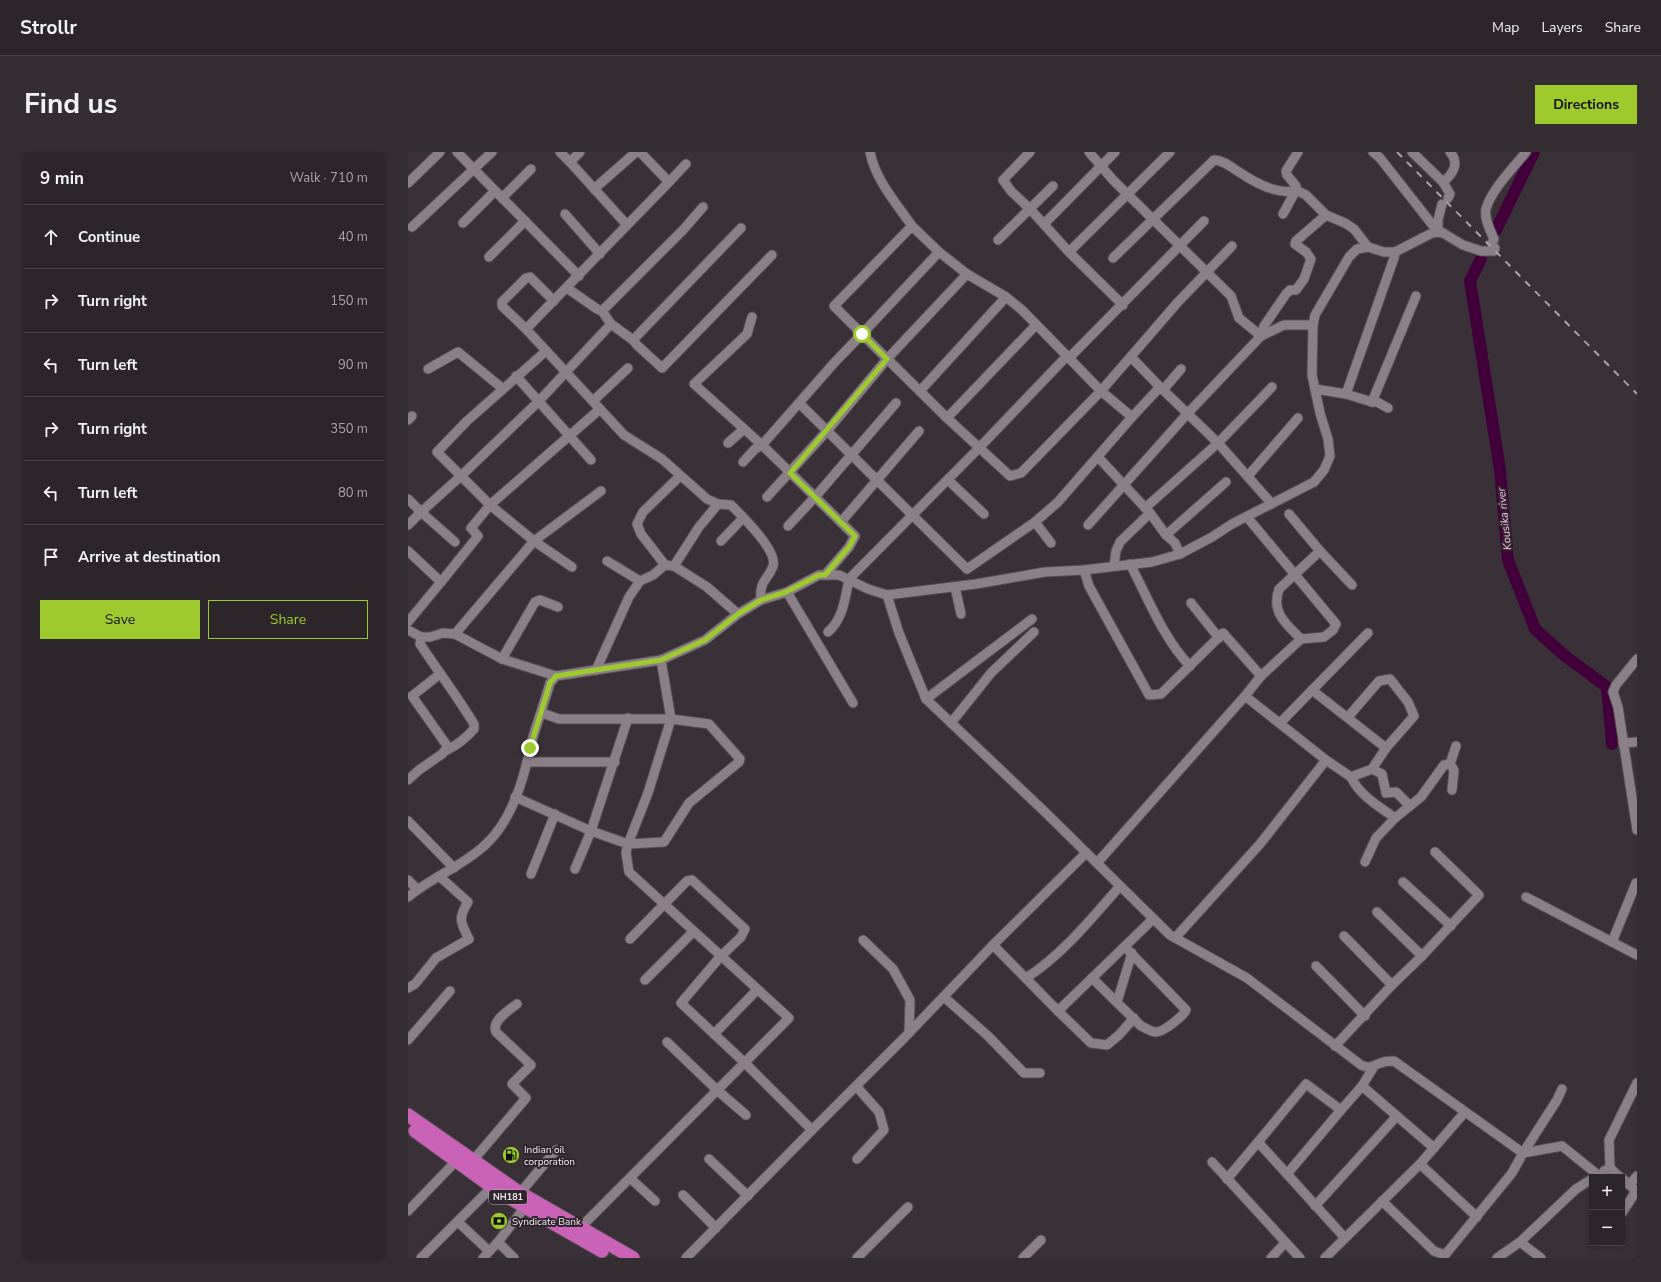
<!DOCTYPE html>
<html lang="en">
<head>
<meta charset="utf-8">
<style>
  body { margin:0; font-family:"Nunito Sans",sans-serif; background:#342d32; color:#f1f3f6 }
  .controls { position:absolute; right:12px; bottom:12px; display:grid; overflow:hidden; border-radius:0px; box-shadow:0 2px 6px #0003 }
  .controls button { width:36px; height:36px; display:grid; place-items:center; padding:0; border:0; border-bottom:1px solid #484247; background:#2c252a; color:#f1f3f6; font:20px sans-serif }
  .stop { position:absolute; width:12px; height:12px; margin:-9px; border:3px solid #9eca2e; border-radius:50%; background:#fff }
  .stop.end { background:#9eca2e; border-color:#fff; box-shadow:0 1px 4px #0008 }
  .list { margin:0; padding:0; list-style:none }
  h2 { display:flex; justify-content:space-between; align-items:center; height:52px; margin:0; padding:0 16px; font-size:17px }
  h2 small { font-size:13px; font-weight:400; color:#a6a5a8 }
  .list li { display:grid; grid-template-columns:26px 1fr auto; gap:12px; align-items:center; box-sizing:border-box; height:64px; padding:0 16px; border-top:1px solid #484247 }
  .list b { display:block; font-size:15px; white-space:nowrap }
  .list em { font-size:13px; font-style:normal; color:#a6a5a8 }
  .actions { display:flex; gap:8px; padding:12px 16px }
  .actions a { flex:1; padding:9px 0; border:1px solid #9eca2e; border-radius:0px; text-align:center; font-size:14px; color:#9eca2e }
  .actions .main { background:#9eca2e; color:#111 }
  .icon { flex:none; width:22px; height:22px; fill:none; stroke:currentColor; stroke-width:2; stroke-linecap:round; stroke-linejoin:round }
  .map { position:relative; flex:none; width:1229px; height:1106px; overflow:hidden; border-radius:0px }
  header { display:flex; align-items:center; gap:24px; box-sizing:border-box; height:56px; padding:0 20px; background:#2c252a; border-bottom:1px solid #484247 }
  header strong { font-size:19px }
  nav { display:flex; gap:22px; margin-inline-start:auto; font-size:14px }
  .intro { display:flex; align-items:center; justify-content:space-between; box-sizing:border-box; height:96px; padding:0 24px }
  h1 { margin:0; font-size:28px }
  .button { padding:10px 18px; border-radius:0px; background:#9eca2e; color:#111; font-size:14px; font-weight:700 }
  main { display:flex; gap:24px; padding:0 24px }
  aside { flex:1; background:#2c252a; border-radius:0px; box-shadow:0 2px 6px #0003 }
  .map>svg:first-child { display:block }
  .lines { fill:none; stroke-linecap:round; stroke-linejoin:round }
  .river { stroke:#410039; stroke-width:12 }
  .minor-casing { stroke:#564f54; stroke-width:11 }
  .highway-casing { stroke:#564f54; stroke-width:15 }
  .minor { stroke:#8b8088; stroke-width:9 }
  .highway { stroke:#ca63b7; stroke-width:13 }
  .rail { stroke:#aaa2a8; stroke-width:2; stroke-dasharray:7 7; stroke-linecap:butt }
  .route { stroke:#9eca2e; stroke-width:5 }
  .labels { text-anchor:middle; stroke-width:4; stroke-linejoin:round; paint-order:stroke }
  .shield { fill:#30272e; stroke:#b4adb2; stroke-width:1 }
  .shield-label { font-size:9px; font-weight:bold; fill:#ede7eb }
  .poi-label { font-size:10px; fill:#ede7eb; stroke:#30272e; text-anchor:start }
  .water-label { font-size:11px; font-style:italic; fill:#fdc2f0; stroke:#30272e }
</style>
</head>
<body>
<header>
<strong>Strollr</strong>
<nav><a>Map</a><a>Layers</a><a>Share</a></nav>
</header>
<div class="intro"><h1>Find us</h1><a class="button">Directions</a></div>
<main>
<aside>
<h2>9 min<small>Walk · 710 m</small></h2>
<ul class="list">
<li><svg class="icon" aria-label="ahead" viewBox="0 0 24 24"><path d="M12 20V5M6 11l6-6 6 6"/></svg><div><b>Continue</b></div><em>40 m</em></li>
<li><svg class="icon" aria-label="right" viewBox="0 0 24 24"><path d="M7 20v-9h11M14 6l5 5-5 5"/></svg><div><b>Turn right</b></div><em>150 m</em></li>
<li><svg class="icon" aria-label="left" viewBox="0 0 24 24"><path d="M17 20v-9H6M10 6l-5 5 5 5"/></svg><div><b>Turn left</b></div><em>90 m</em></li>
<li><svg class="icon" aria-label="right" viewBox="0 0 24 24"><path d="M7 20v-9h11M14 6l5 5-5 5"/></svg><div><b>Turn right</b></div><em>350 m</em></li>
<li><svg class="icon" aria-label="left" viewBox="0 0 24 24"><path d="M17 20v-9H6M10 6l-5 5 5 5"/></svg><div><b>Turn left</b></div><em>80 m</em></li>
<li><svg class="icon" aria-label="arrive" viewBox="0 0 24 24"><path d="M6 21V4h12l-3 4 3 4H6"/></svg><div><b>Arrive at destination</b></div></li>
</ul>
<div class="actions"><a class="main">Save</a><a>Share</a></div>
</aside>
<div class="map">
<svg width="1229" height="1106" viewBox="0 0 1229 1106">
  <rect width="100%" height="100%" fill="#3a3138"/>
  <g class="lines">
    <!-- river -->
    <g class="river">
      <polyline points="1088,78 1126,0"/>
      <polyline points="1073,107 1062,129 1092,318 1100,408 1127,477 1157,504 1199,535 1204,592"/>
    </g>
    <defs>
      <g id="minor">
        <polyline points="49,0 171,124"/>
        <polyline points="152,0 162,10"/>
        <polyline points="172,0 162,10 219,73"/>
        <path d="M 462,0 C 467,27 488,51 504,74"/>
        <polyline points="622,0 595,28 603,39 622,57 661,100 715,153"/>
        <polyline points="681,0 705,28 823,144 831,166 853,184"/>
        <polyline points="965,0 972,6 1030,80 1035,81"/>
        <polyline points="1004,0 1035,30 1042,42 1040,46"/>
        <polyline points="261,30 278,12"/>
        <path d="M 1035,30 C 1045,22 1052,11 1042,0"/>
        <polyline points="0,31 32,0"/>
        <polyline points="186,37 228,0"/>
        <polyline points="94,46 123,17"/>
        <polyline points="157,62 192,102"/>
        <polyline points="875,62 888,38 888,34 879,23 878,19 890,0"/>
        <polyline points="55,71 87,39"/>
        <polyline points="636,72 707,0"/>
        <polyline points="4,75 84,0"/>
        <polyline points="1030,80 1030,68 1034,52"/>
        <polyline points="590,88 645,34"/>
        <path d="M 1084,91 L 1086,87 C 1082,78 1076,67 1078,57 C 1083,38 1106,15 1118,0"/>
        <polyline points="531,100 454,182 539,266 602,324 613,321 693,239 770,150 824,94"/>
        <polyline points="661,100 762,0"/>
        <polyline points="81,105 117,69"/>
        <path d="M 705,106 L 806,8 C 815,8 823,15 831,20 C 846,30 870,44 888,38 L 898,43 L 918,63 L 937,71 L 946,77 L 960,95"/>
        <polyline points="159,136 189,157 194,159 203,172 225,188 229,193 254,216 364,103"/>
        <polyline points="194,159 275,78 295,55"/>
        <polyline points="118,177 94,154 94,150 118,126 122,125 146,149"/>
        <polyline points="853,184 856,174 878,142 882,138 888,138 896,127 903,107 898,100 887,92 888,89 918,63"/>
        <polyline points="225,188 333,76"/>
        <polyline points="138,199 59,269 29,300 53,324 130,250 203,172"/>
        <polyline points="723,205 752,235"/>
        <polyline points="661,206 796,69"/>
        <polyline points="20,217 50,200 94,236"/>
        <polyline points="108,224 183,308"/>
        <polyline points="907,237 938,242 986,106 987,100"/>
        <polyline points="755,238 773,217"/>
        <polyline points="512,239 598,145"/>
        <polyline points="938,242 964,250 969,250 980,256"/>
        <polyline points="185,249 220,216"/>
        <polyline points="964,250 1008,144"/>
        <polyline points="392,252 559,417 627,370 650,350 724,265 693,239 659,204"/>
        <polyline points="192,257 118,177 261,30 232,0"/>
        <polyline points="724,265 752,235 810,291 864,352"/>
        <polyline points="539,266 628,173"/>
        <polyline points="0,268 4,264"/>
        <polyline points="320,291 336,277"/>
        <polyline points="690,305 742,361 758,383 767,391 772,402"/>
        <polyline points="335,310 347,297 354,293 286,232 339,182 344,165"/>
        <polyline points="840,324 890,266"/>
        <polyline points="540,328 576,362"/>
        <polyline points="359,345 419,279 479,207 559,122"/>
        <polyline points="0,347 13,360 53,324 82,353 126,389 47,482"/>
        <polyline points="737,356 810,291 864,235"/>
        <polyline points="881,362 912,399 944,433"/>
        <polyline points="839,365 928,472 925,478 916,485 893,487 853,524"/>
        <polyline points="433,370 511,279"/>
        <polyline points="627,370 643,391"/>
        <polyline points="0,373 13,360 47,390"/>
        <polyline points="680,373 780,261 853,184 876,173 905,173"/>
        <polyline points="380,374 407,345 488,251"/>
        <polyline points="758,383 818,330"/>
        <polyline points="313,389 335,366"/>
        <polyline points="0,399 33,430 0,470"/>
        <polyline points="199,409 232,429"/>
        <path d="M 722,412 C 739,444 756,488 782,514"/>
        <polyline points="257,413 233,382 229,372 235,360 272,324"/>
        <polyline points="266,414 291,375 310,352"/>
        <polyline points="706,414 708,399 712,390 742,361"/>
        <polyline points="164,415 126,389 193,339"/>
        <polyline points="676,418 681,434 741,543 753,542 815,481 853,524 837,544 689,711"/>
        <path d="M 417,423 L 441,395 L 447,384 L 354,293 L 426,211 L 454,182 L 426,154 L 504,74 L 531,100 L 559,122 L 598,145 L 614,158 L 659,204 L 571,296 L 441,427 C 437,447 435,467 420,480"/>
        <path d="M 33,430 L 70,384 L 63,376 L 82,353 L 192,257 L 216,283 L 254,307 L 299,347 L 310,352 L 323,353 C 333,363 370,399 365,414 C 360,429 351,427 353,448"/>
        <polyline points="547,435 553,462"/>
        <polyline points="379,440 445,551"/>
        <path d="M 479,443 L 491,481 L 518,547 L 637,660 L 762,783 L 839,826 L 953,913 C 963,918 966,912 976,910 C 979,909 983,909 986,909 L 1115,1001 L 1154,994 L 1190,1023"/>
        <polyline points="783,451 811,486"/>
        <polyline points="0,478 13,485 22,485 35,481 47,482 94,507 148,524"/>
        <path d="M 13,485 L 12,492 C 30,519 49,544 66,572 L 66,577 C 59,585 49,593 39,598"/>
        <path d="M 893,487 C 877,471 863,460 871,437 L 912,399"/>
        <polyline points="94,507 127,450 132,448 150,455"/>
        <polyline points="1229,507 1208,533 1205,540 1210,555 1229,678"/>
        <polyline points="188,518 221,445 232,429 245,423 257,413 266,414 299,435 330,462"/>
        <polyline points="904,538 978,596"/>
        <path d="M 837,544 L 918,608 L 943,625 C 951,643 972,655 987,666"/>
        <polyline points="518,547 624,467"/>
        <polyline points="134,561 151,567 263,567 301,572 332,607 331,610 281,651 256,690 220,692 240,641 263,567 253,508"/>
        <polyline points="940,565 971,529 982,527 1000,550 1006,564 978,596 964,617 943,625"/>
        <polyline points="543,571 583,521 626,480"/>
        <polyline points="872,571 960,481"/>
        <polyline points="1215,591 1229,590"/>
        <polyline points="119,610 207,610"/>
        <polyline points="964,617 974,622 978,641 988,640 1002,654"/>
        <polyline points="0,628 11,618 34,602 40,595 4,544 32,522"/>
        <polyline points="1044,638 1046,618 1042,612 1048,594"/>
        <polyline points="107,645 183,679 220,692 218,701 221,720 381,866 172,1076"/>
        <polyline points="0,669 46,716"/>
        <polyline points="957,710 968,686 987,666 1013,645 1036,613 1042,612"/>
        <polyline points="167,717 183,679 220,566"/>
        <polyline points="123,722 147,662"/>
        <polyline points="0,728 9,737"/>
        <polyline points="995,730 1043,774"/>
        <path d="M 0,745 C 24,725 53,715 76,694 C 99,674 112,639 119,610 C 121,605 121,600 122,595 C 128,574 136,552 142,531 L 148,524 L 253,508 L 297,488 L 330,462 L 353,448 L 379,440 L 411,423 L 431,423 L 460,437 L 479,443 L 568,432 L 637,420 L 676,418 L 744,410 L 772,402 L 804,385 L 824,372 L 906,330 L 916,318 L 922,304 L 920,287 L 912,261 L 904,223 L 905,173 L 907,163 L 941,105 L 949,97 L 960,95 L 976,100 L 987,100 L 1022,82 L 1030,80 L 1035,81 L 1055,93 L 1073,99 L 1086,99 L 1087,96"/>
        <polyline points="1118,745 1229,803"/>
        <polyline points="969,760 1014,804"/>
        <polyline points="936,784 984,833"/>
        <polyline points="767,786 852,692 918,608"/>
        <polyline points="222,787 279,729 284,728 337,777 333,785 312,805 273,851 337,911 404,978"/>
        <polyline points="455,788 485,817 502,848 501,881"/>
        <polyline points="1204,790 1228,731"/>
        <polyline points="585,793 650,859 745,767"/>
        <polyline points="908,814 957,864"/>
        <path d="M 618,826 C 654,803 684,766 712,734"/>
        <path d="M 684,826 L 733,874 C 738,876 743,880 748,880 C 756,880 775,864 778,858 L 717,795"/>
        <polyline points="237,828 285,780"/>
        <path d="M 0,836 L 7,832 L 28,806 L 61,787 C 52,770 50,766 60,750 L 31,724"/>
        <polyline points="536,845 580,884 616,921 632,921"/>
        <polyline points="709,850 724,801"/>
        <polyline points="650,859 683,891 699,893 711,883 726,866"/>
        <polyline points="306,882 349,838"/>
        <polyline points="0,888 42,839"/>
        <polyline points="259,890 309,938 338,963"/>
        <polyline points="927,894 984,833 1014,804 1071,743 1027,700"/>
        <polyline points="448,934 471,960 476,978 449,1007"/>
        <polyline points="954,934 1026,996"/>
        <polyline points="301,1007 340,1044"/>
        <polyline points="804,1010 892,1106"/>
        <path d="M 62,1012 L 118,946 L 104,932 L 123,913 L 88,880 C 83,869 101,858 109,852"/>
        <polyline points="1012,1012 1069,1065"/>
        <polyline points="1202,1016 1201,988 1229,931"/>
        <polyline points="1196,1019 1202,1016 1212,1025"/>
        <polyline points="879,1022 933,958"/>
        <polyline points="222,1026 247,1049"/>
        <polyline points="1214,1026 1229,1040"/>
        <polyline points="819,1027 850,990"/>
        <polyline points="1221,1033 1229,1024"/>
        <polyline points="112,1041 148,998"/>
        <polyline points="275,1043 308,1076"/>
        <polyline points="974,1049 1026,1099 1037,1103 1104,1021 1115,1001 1149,948 1154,937"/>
        <polyline points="907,1054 988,965"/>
        <polyline points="0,1059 52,1005"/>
        <polyline points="1214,1061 1228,1039"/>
        <polyline points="50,1070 81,1099"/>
        <polyline points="937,1086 850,990 898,932 933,958 954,934 965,916"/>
        <polyline points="90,1090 106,1106"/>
        <polyline points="1112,1090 1133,1106"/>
        <polyline points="13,1106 84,1035"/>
        <polyline points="75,1106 90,1090 117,1055"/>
        <polyline points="278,1106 404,978 497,885 585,793 678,701"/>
        <polyline points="449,1106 500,1055"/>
        <polyline points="615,1106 633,1088"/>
        <polyline points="863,1106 877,1091"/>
        <polyline points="917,1106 1012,1012 1057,960"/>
        <polyline points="1089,1106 1112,1090 1168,1037 1184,1027"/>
      </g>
      <g id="highway">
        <polyline points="0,963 112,1041 225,1106"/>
        <polyline points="7,979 84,1035 117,1055 194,1099"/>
      </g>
    </defs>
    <!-- minor casing -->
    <use href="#minor" class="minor-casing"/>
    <!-- highway casing -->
    <use href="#highway" class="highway-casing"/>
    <!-- minor -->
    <use href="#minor" class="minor"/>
    <!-- highway -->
    <use href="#highway" class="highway"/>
    <!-- rail -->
    <polyline class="rail" points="989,0 1229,242"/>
  </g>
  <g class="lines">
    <!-- route -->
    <polyline class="route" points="122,596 142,531 148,524 253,508 297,488 330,462 353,448 378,440 411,423 417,423 441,395 447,384 382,321 479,207 454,182"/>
  </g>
  <!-- icons -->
  <defs>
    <symbol id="fuel-disc" viewBox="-11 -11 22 22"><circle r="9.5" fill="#9eca2e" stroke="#30272e"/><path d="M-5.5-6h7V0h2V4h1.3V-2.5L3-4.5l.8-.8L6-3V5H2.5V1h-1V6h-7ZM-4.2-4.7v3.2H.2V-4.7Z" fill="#111"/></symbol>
    <symbol id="bank-disc" viewBox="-11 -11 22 22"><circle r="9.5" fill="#9eca2e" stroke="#30272e"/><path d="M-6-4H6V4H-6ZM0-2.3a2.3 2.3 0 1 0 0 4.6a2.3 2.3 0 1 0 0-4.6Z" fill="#111"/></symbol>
  </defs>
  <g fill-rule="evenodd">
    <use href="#fuel-disc" x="93" y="993" width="20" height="20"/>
    <use href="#bank-disc" x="81" y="1059" width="20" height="20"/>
  </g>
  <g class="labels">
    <!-- shield labels -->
    <rect class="shield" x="81" y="1038" width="38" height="14" rx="3"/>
    <g class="shield-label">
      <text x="100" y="1048">NH181</text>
    </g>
    <!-- poi labels -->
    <g class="poi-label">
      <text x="116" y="1001">Indian oil<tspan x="116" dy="12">corporation</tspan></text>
      <text x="104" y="1073">Syndicate Bank</text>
    </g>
    <!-- water labels -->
    <g class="water-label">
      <text transform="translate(1096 367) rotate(-96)" y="4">Kousika river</text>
    </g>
  </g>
</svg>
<div class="controls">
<button>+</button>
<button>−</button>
</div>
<div class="stop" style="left:454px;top:182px"></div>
<div class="stop end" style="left:122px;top:596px"></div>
</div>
</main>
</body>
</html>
